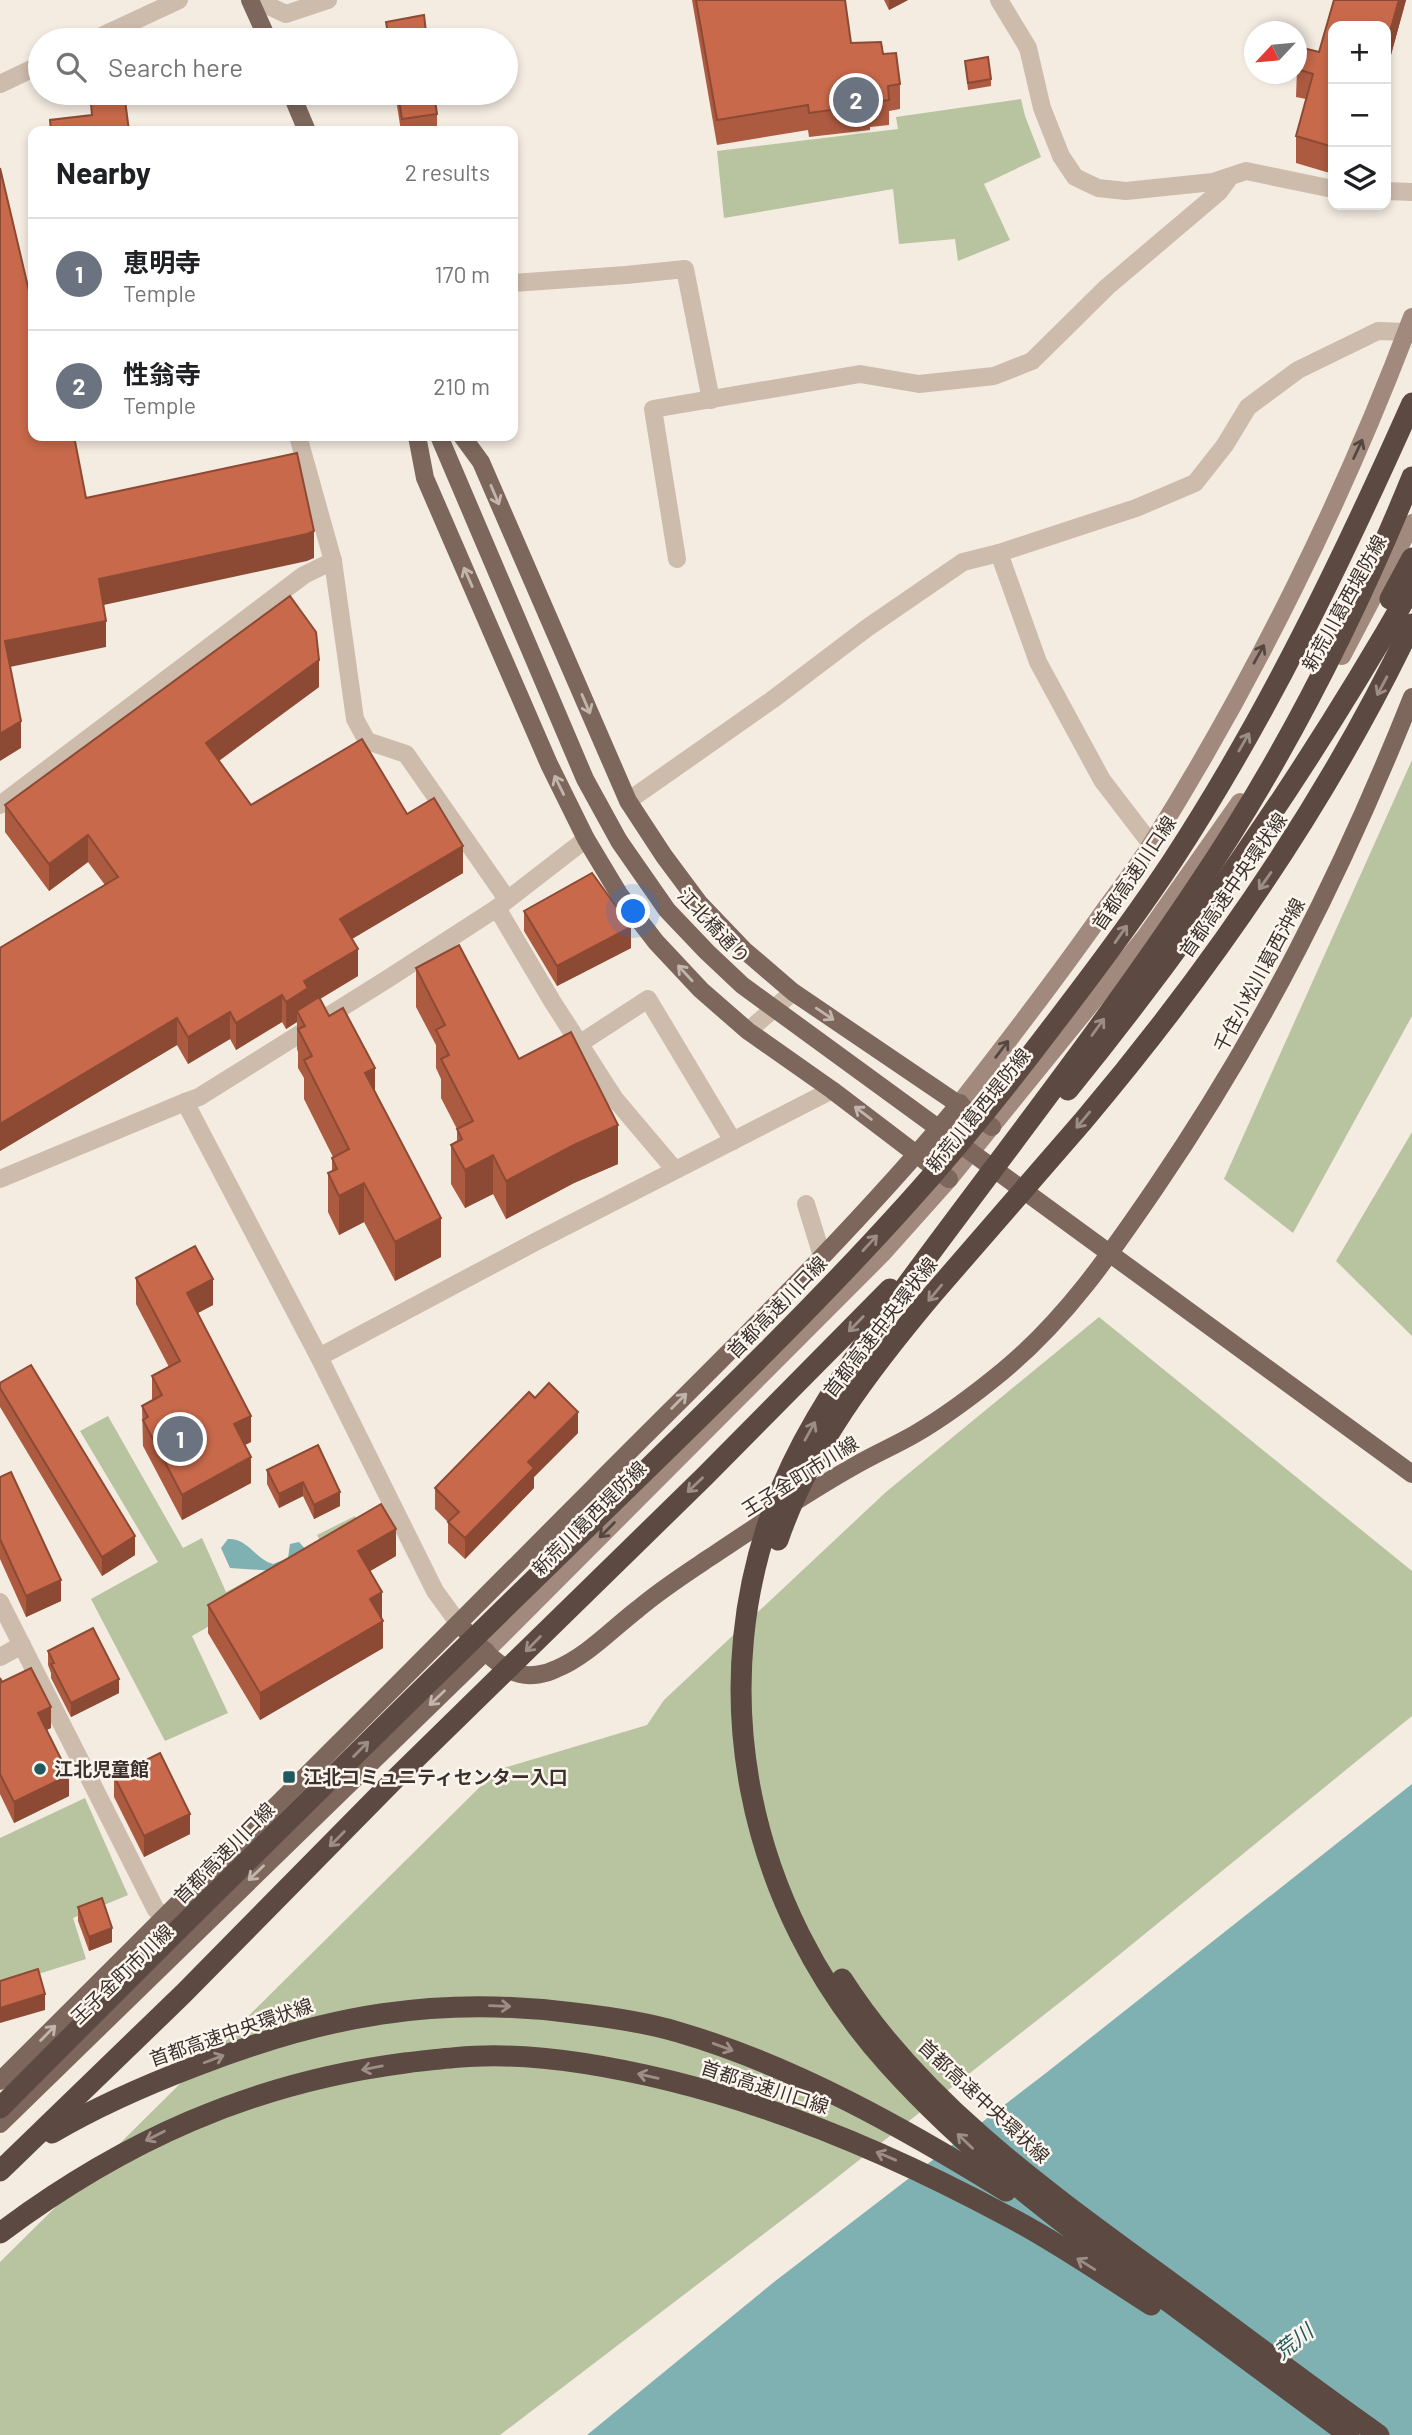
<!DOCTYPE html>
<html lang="en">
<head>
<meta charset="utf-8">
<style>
  body { margin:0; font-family:Barlow,"Noto Sans JP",sans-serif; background:#f6f6f6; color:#202124 }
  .controls { position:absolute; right:21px; top:21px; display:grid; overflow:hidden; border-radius:14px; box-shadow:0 4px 10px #0003 }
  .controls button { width:63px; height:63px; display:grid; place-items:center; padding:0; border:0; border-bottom:2px solid #e0e0e0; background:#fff; color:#202124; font:35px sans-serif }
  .compass { position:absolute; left:1244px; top:21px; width:63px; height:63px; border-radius:50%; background:#fff; box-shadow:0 4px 10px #0003; rotate:244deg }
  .you { position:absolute; left:634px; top:912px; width:24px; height:24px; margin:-18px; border:5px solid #fff; border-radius:50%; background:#1a73e8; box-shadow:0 0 0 10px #1a73e833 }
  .badge { display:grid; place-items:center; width:46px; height:46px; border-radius:50%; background:#1f5a5e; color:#fff; font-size:23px; font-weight:700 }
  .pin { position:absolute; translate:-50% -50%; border:4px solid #fff; box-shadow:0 2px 7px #0006 }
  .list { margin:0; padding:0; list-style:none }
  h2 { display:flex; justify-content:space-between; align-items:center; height:91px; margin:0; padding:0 28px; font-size:30px }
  h2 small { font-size:23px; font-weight:400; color:#757577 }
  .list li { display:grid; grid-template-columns:46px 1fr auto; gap:21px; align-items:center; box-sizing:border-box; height:112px; padding:0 28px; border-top:2px solid #e0e0e0 }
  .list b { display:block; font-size:26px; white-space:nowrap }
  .list p { margin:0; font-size:23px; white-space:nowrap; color:#757577 }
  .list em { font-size:23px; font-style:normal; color:#757577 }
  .icon { flex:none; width:38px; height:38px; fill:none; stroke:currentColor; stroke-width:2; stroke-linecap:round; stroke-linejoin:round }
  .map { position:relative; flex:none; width:1412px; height:2435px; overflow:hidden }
  .search { position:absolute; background:#fff; box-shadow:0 4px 10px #0003; left:28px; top:28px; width:490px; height:77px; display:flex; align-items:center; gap:18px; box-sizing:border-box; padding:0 24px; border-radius:38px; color:#757577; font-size:26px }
  .panel { position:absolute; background:#fff; box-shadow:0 4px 10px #0003; left:28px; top:126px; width:490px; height:315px; border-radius:14px }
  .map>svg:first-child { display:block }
  .green { fill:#b8c4a0 }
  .water { fill:#7fb0b2 }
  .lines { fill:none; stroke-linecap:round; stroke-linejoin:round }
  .minor { stroke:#cdbbac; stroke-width:18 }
  .tertiary { stroke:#cdbbac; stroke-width:18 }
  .secondary { stroke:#a18a7d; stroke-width:18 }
  .primary { stroke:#7d675c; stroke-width:18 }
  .motorway { stroke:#5c4a42; stroke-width:21 }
  .wall { fill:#ac5a40 }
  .shaded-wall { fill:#8c4a34 }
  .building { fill:#c8694b; stroke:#8c4a34; stroke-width:2 }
  .oneway { stroke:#544640 }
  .oneway2 { stroke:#c2b5ac }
  .oneway3 { stroke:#9c8e87 }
  .poi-dot { fill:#1f5a5e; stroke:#fbf5ee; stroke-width:2.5 }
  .labels { text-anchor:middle; stroke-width:5; stroke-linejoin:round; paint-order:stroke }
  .street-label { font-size:19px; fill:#3b302b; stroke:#fbf5ee }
  .poi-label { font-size:19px; font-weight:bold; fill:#3b302b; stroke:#fbf5ee; text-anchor:start }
  .water-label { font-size:21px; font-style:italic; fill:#1f5a5e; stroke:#fbf5ee }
</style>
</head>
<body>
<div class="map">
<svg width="1412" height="2435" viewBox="0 0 1412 2435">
  <rect width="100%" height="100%" fill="#f4ebe1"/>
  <!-- green -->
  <g class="green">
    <polygon points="1021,99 1025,116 1041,157 984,184 1010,240 958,261 955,239 899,244 893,189 724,218 717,151 898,129 896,117"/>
    <polygon points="1412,760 1412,1016 1293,1233 1224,1179"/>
    <polygon points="1412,1132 1412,1336 1336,1261"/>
    <polygon points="1099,1317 1412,1571 1412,1716 1087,1981 816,2194 500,2435 0,2435 0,2262 497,1770 647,1725 664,1700 886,1492"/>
    <polygon points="108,1416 183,1548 202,1538 226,1592 256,1576 283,1575 325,1550 317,1535 355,1516 366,1537 192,1636 228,1713 165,1741 91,1599 158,1562 80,1431"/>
    <polygon points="85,1798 128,1895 73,1918 86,1959 0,1986 0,1838"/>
  </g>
  <!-- water -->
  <g class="water">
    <path d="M 228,1539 C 248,1538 255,1559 273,1564 L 288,1558 L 290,1544 L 299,1542 L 308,1552 L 277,1571 L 230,1568 L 221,1548 Z"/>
    <polygon points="1412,1784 1412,2435 587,2435 774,2282 1046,2073"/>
  </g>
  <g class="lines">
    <!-- minor -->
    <g class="minor">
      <polyline points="513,283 626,275 685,269 711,400"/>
      <polyline points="298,436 333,561 355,719 367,741 406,754 507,899"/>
      <polyline points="999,553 1038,662 1102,780 1151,844"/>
      <polyline points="677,559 653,409 860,374 919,384 994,376 1032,361 1107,287 1219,192 1230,177"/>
      <polyline points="628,801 772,700 867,628 963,562 999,553 1136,508 1195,483 1225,445 1248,407 1298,370 1378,331 1407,332"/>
      <polyline points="0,805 304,575 333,561"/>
      <polyline points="497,908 552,1001 615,1099 675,1170"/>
      <polyline points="748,1031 793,992"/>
      <polyline points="579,1044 648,999 733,1141"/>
      <polyline points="185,1102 199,1097 389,978 497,908 586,839"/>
      <polyline points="0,1179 185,1102 319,1357 435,1591 459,1624"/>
      <polyline points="806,1204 822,1256"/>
      <polyline points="319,1357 537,1241 832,1090"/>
      <polyline points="0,1602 156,1910 177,1922"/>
      <polyline points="0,1657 22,1645"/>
    </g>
    <!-- tertiary -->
    <g class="tertiary">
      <polyline points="256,0 286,14 328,0"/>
      <polyline points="999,0 1028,48 1042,108 1061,156 1075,177 1098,188 1126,191 1213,182 1246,171 1333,189"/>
      <polyline points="93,40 179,0"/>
      <polyline points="0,84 40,65"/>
      <polyline points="1386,191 1412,192"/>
    </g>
    <!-- secondary -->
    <g class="secondary">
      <polyline points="1342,656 1412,523"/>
      <path d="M 960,1103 C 1010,1039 1059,975 1106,908 C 1121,887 1138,866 1152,843 C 1254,680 1344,498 1412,317"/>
      <polyline points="486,1651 882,1254 949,1179 1145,937 1240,802"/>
    </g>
    <!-- primary -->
    <g class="primary">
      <polyline points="250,0 268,40"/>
      <polyline points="291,93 307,131"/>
      <polyline points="417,436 425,478 549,764 586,839 619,894 656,942 701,990 748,1031 832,1090 949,1179"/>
      <polyline points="439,436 585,779 619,841 667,910 707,952 742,985 1412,1474"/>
      <polyline points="462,436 481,462 628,801 664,856 699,903 744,950 793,992 992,1127"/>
      <path d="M 459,1624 C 475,1640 496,1668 520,1674 C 531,1677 546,1674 556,1669 C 586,1657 612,1629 638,1609 C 660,1590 685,1574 709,1558 C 757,1526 806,1493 856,1465 C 875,1454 896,1445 915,1434 C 946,1416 975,1394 1003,1371 C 1066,1319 1111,1253 1156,1187 C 1263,1030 1342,873 1412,697"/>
      <path d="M 0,2081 C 198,1883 397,1686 594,1487 C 718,1362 847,1239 960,1103"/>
      <polyline points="0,2124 486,1651"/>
    </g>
    <!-- motorway -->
    <g class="motorway">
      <polyline points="1390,599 1412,558"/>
      <path d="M 1068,1090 C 1196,932 1311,764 1412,587"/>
      <path d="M 778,1540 C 810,1447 870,1369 933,1294 C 983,1236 1034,1178 1084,1120 C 1212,968 1326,804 1412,624"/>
      <path d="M 842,1979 C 923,2106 1053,2196 1173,2284 C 1242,2334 1309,2386 1379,2435"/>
      <path d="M 0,2108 C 182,1925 365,1744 550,1564 C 670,1446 793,1330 905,1206 C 960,1145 1012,1080 1061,1015 C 1100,964 1138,913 1173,860 C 1267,716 1342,560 1412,403"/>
      <path d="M 52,2133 C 98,2106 146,2085 196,2066 C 324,2016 436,1995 574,2013 C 609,2017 644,2022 678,2032 C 794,2066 904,2128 1006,2191"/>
      <polyline points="0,2171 183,1994 398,1776 705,1476 890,1289"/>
      <path d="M 0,2233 C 123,2141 251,2083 405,2063 C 438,2059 471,2055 504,2056 C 561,2057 617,2068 671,2081 C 789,2110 901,2159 1007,2216 C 1057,2242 1104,2275 1151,2305"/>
      <path d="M 1349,2435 C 1284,2387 1219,2339 1154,2291 C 1060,2222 967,2152 888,2064 C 746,1906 699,1684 782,1486 C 809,1422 849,1365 889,1309 C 992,1168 1101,1031 1198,885 C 1284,758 1354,619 1412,477"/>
    </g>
  </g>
  <!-- wall -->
  <g class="wall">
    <polygon points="692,0 845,0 851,43 883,54 900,84 900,109 889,111 889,125 870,127 870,130 809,137 808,130 717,145"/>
    <polygon points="884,0 908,0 889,10"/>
    <polygon points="1334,0 1406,0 1386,73 1386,26 1333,26 1333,174 1296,163 1296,136 1306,99 1296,97 1297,69 1319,52"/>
    <polygon points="386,22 427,40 386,40"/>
    <polygon points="965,61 991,79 991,86 968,90"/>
    <polygon points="395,93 434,93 437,114 437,131 401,131"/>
    <polygon points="319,687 219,761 251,805 407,814 463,873 352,939 358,976 320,999 329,1016 375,1093 441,1257 395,1281 364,1222 339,1235 328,1212 328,1173 332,1171 332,1158 333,1157 304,1099 304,1078 298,1068 298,1052 297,1049 297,1022 286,1029 282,1022 236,1050 230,1039 188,1064 177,1045 0,1151 0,948 105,885 88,862 49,891 5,832 5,805"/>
    <polygon points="524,911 631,948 557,986 524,931"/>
    <polygon points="416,968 519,1059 618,1164 574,1183 506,1219 493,1194 465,1208 451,1184 451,1145 457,1142 457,1129 441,1098 441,1079 436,1068 436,1045 416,1007"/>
    <polygon points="136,1278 213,1305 197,1313 251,1442 245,1445 251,1483 182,1520 143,1446 142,1406 152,1400 152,1376 169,1367 136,1304"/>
    <polygon points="0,1383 135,1555 102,1576 0,1407"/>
    <polygon points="578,1433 534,1477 534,1488 465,1559 448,1543 448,1522 435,1509 435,1488"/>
    <polygon points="318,1445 340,1506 314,1519 303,1496 279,1508 267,1484 267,1470"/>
    <polygon points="0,1477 61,1601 26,1617 0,1559"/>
    <polygon points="396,1556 370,1571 382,1620 383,1648 260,1720 208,1633 208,1605"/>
    <polygon points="48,1651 119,1693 71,1717 51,1678 51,1673 48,1665"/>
    <polygon points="0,1678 2,1682 51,1728 46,1730 69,1796 14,1823 0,1794"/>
    <polygon points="114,1776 190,1834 144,1857 114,1797"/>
    <polygon points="78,1907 112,1942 89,1951 78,1921"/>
  </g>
  <!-- shaded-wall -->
  <g class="shaded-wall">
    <polygon points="889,0 908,0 889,10"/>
    <polygon points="1399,0 1406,0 1386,73 1386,45"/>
    <polygon points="314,531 314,558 307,561 99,606 99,579"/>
    <polygon points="106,621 106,647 5,668 5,641"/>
    <polygon points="319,660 319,687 206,770 206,743"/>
    <polygon points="21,721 21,748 0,761 0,734"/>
    <polygon points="88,835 88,862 49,891 49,864"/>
    <polygon points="463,846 463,873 340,946 340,919"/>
    <polygon points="631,927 631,948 557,986 557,966"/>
    <polygon points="358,949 358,976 308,1006 297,1011 297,1022 286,1029 286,1002 304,981"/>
    <polygon points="282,995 282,1022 236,1050 236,1023"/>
    <polygon points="230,1012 230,1039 188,1064 188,1037"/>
    <polygon points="177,1018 177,1045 0,1151 0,1124"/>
    <polygon points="375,1068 375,1107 365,1073"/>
    <polygon points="618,1125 618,1164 574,1183 506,1219 506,1181 574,1145"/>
    <polygon points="493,1155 493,1194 465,1208 465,1170"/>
    <polygon points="364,1183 364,1222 339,1235 339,1196"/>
    <polygon points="441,1218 441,1257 395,1281 395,1242"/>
    <polygon points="213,1279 213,1305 187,1319 187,1293"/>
    <polygon points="578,1412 578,1433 534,1477 534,1488 465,1559 465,1538 528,1462"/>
    <polygon points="251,1416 251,1442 234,1450 234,1424"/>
    <polygon points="251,1457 251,1483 182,1520 182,1495"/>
    <polygon points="303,1482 303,1496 279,1508 279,1494"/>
    <polygon points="340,1492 340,1506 314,1519 314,1505"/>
    <polygon points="396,1529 396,1556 358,1578 358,1551"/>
    <polygon points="135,1536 135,1555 102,1576 102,1557"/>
    <polygon points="61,1580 61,1601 26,1617 26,1596"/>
    <polygon points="382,1592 382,1619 370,1599"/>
    <polygon points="383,1621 383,1648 260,1720 260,1693"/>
    <polygon points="119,1679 119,1693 71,1717 71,1703"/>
    <polygon points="51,1707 51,1728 38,1734 38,1713"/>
    <polygon points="69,1775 69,1796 14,1823 14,1802"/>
    <polygon points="190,1814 190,1834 144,1857 144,1836"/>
    <polygon points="112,1928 112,1942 89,1951 89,1937"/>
    <polygon points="45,1994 45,2010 0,2023 0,2008"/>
  </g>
  <!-- building -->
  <g class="building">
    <polygon points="696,0 845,0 851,43 881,42 883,54 896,53 900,84 888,86 889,100 870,103 870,105 809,113 808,105 717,120"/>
    <polygon points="1334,0 1399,0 1386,45 1386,26 1333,26 1333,147 1296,136 1313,74 1297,69 1303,48 1319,52"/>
    <polygon points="424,15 427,40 389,40 386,22"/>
    <polygon points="988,57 991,79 968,83 965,61"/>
    <polygon points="398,93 434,93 437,114 402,119"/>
    <polygon points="125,100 129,131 51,131 50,120 92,115 91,104"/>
    <polygon points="0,168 29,291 33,290 33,436 74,436 86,498 297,453 314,531 307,534 99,579 106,621 5,641 21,721 0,734"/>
    <polygon points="290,596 316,632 319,660 206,743 251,805 362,739 407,814 434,798 463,846 340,919 358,949 304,981 308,988 286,1002 282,995 236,1023 230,1012 188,1037 177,1018 0,1124 0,948 118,877 88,835 49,864 5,805"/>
    <polygon points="592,873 631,927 557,966 524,911"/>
    <polygon points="459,945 519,1059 571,1032 618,1125 574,1145 506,1181 493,1155 465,1170 451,1145 462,1139 457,1129 473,1121 441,1059 449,1055 436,1030 445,1025 416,968"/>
    <polygon points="319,997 329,1016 343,1008 375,1068 365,1073 441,1218 395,1242 364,1183 339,1196 328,1173 337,1169 332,1158 349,1149 304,1060 312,1056 298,1029 305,1026 297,1011"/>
    <polygon points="195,1246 213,1279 187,1293 251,1416 234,1424 251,1457 182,1495 143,1420 148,1417 142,1406 162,1395 152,1376 180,1361 136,1278"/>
    <polygon points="31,1365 135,1536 102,1557 0,1388 0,1383"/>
    <polygon points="549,1383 578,1412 528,1462 534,1468 465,1538 448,1522 459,1512 435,1488 529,1392 535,1398"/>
    <polygon points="318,1445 340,1492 314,1505 303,1482 279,1494 267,1470"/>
    <polygon points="11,1472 61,1580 26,1596 0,1539 0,1477"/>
    <polygon points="381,1504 396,1529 358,1551 382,1592 370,1599 383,1621 260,1693 208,1605"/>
    <polygon points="93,1628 119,1679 71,1703 51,1664 54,1663 48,1651"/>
    <polygon points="31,1668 51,1707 38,1713 69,1775 14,1802 0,1774 0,1678 2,1682"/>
    <polygon points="160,1753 190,1814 144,1836 114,1776"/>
    <polygon points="102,1898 112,1928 89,1937 78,1907"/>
    <polygon points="38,1969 45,1994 0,2008 0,1981"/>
  </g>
  <!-- one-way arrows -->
  <defs><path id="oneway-shaft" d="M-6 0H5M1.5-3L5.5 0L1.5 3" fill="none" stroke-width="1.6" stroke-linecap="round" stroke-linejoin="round" transform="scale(1.75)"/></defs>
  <g class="oneway">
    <use href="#oneway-shaft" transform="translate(1358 449) rotate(-65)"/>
    <use href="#oneway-shaft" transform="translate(1259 654) rotate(-61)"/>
    <use href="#oneway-shaft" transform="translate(1002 1049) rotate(-53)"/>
    <use href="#oneway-shaft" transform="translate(607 1530) rotate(135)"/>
  </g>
  <g class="oneway2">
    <use href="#oneway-shaft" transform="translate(495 495) rotate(67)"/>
    <use href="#oneway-shaft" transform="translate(468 577) rotate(-114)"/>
    <use href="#oneway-shaft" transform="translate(586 704) rotate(67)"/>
    <use href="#oneway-shaft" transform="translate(559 785) rotate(-116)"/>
    <use href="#oneway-shaft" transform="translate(685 973) rotate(-133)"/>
    <use href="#oneway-shaft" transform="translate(825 1014) rotate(34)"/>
    <use href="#oneway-shaft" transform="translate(863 1113) rotate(-143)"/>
    <use href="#oneway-shaft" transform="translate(679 1401) rotate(-45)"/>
    <use href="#oneway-shaft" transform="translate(437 1698) rotate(136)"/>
    <use href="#oneway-shaft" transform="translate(256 1873) rotate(136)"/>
    <use href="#oneway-shaft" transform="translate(48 2033) rotate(-45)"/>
  </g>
  <g class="oneway3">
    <use href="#oneway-shaft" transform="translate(1382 686) rotate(118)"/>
    <use href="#oneway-shaft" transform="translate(1244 742) rotate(-60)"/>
    <use href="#oneway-shaft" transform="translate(1265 881) rotate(125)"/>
    <use href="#oneway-shaft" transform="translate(1121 934) rotate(-55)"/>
    <use href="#oneway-shaft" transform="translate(1098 1027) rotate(-54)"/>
    <use href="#oneway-shaft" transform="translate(1083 1120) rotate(130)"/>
    <use href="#oneway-shaft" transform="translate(870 1243) rotate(-47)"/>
    <use href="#oneway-shaft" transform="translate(935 1293) rotate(130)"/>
    <use href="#oneway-shaft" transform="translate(856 1324) rotate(134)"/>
    <use href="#oneway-shaft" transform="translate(810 1431) rotate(-61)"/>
    <use href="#oneway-shaft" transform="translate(695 1485) rotate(136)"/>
    <use href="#oneway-shaft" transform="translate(533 1644) rotate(135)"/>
    <use href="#oneway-shaft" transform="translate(361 1749) rotate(-45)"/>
    <use href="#oneway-shaft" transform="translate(337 1839) rotate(135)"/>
    <use href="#oneway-shaft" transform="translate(500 2006) rotate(2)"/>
    <use href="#oneway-shaft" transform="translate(723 2047) rotate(20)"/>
    <use href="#oneway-shaft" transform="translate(214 2059) rotate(-21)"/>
    <use href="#oneway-shaft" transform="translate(372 2068) rotate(169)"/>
    <use href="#oneway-shaft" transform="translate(648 2076) rotate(-167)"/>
    <use href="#oneway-shaft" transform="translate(155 2136) rotate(153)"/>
    <use href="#oneway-shaft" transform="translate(965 2141) rotate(-136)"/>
    <use href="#oneway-shaft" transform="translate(886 2156) rotate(-157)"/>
    <use href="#oneway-shaft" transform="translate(1086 2264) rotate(-148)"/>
  </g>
  <!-- markers -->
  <g class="poi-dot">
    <circle cx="40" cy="1769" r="7"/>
    <rect x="282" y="1770" width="14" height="14" rx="3.5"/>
  </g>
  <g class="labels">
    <!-- street labels -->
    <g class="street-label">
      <text transform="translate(1344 603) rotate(-61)" y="7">新荒川葛西堤防線</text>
      <text transform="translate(1134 873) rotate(-56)" y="7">首都高速川口線</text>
      <text transform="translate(1233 885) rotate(-55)" y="7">首都高速中央環状線</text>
      <text transform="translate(714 926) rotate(47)" y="7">江北橋通り</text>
      <text transform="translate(1259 975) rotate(-62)" y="7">千住小松川葛西沖線</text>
      <text transform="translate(978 1110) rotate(-51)" y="7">新荒川葛西堤防線</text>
      <text transform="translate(777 1307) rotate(-46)" y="7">首都高速川口線</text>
      <text transform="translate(880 1327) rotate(-52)" y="7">首都高速中央環状線</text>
      <text transform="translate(800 1476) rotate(-32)" y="7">王子金町市川線</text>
      <text transform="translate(589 1518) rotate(-45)" y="7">新荒川葛西堤防線</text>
      <text transform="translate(224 1853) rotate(-45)" y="7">首都高速川口線</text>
      <text transform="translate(122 1974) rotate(-44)" y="7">王子金町市川線</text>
      <text transform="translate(231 2032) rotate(-19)" y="7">首都高速中央環状線</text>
      <text transform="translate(765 2087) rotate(18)" y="7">首都高速川口線</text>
      <text transform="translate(984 2101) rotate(43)" y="7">首都高速中央環状線</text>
    </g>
    <!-- poi labels -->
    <g class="poi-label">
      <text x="54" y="1776">江北児童館</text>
      <text x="303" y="1784">江北コミュニティセンター入口</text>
    </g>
    <!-- water labels -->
    <g class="water-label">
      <text transform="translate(1294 2342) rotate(-38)" y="7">荒川</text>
    </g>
  </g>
</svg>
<div class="controls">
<button>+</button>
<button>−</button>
<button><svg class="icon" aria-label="layers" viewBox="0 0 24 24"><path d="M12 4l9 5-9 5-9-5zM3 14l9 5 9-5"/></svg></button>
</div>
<svg class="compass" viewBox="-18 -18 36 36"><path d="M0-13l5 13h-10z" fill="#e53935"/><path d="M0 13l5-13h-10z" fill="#757577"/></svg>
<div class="you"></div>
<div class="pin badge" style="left:180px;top:1439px;background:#6b7280">1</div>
<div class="pin badge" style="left:856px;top:100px;background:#6b7280">2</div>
<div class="search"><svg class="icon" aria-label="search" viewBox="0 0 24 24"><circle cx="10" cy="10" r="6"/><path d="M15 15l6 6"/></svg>Search here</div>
<section class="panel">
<h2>Nearby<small>2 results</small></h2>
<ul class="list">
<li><span class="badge" style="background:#6b7280">1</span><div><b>恵明寺</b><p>Temple</p></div><em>170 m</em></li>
<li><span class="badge" style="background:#6b7280">2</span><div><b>性翁寺</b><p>Temple</p></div><em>210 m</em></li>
</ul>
</section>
</div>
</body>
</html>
